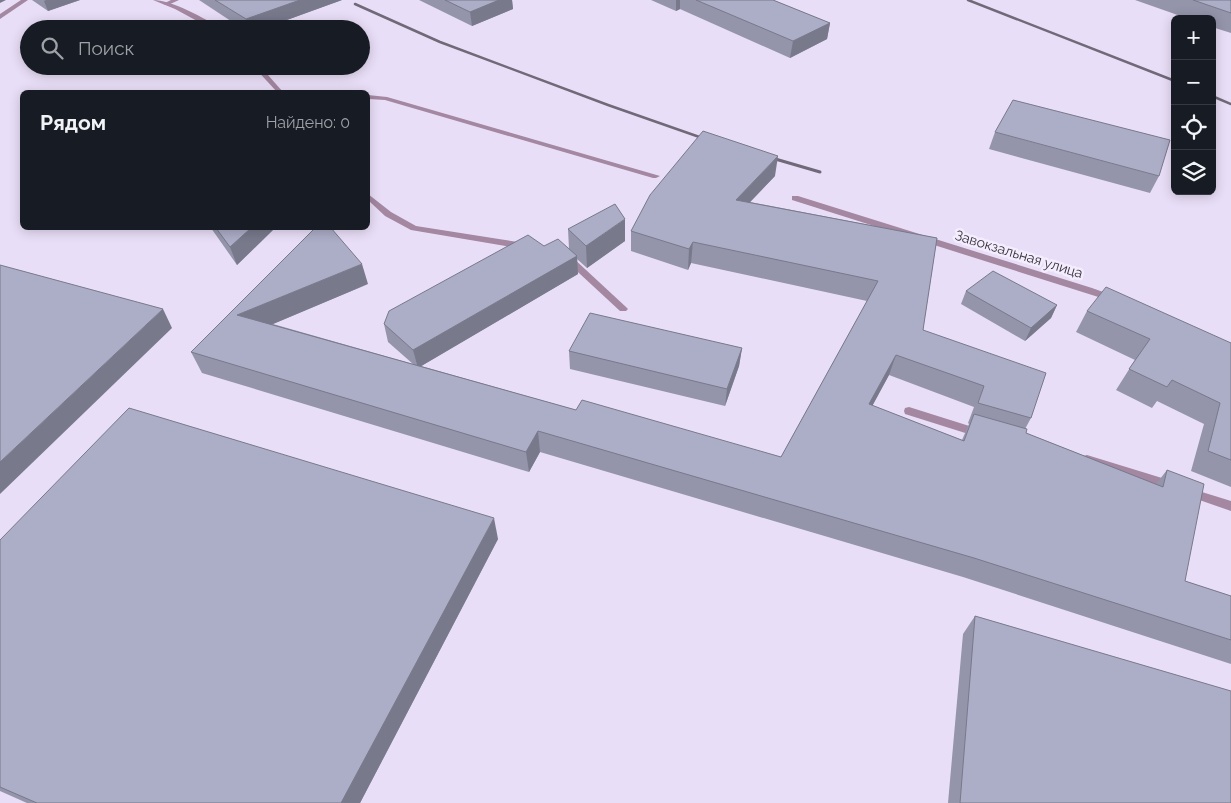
<!DOCTYPE html>
<html lang="ru">
<head>
<meta charset="utf-8">
<style>
  body { margin:0; font-family:Raleway,sans-serif; background:#242831; color:#f1f3f6 }
  .controls { position:absolute; right:15px; top:15px; display:grid; overflow:hidden; border-radius:8px; box-shadow:0 2px 12px #0003 }
  .controls button { width:45px; height:45px; display:grid; place-items:center; padding:0; border:0; border-bottom:1px solid #363941; background:#171b24; color:#f1f3f6; font:25px sans-serif }
  .list { margin:0; padding:0; list-style:none }
  h2 { display:flex; justify-content:space-between; align-items:center; height:65px; margin:0; padding:0 20px; font-size:21px }
  h2 small { font-size:16px; font-weight:400; color:#9ea1a6 }
  .icon { flex:none; width:28px; height:28px; fill:none; stroke:currentColor; stroke-width:2; stroke-linecap:round; stroke-linejoin:round }
  .map { position:relative; flex:none; width:1231px; height:803px; overflow:hidden }
  .search { position:absolute; background:#171b24; box-shadow:0 2px 12px #0003; left:20px; top:20px; width:350px; height:55px; display:flex; align-items:center; gap:12px; box-sizing:border-box; padding:0 18px; border-radius:28px; color:#9ea1a6; font-size:19px }
  .panel { position:absolute; background:#171b24; box-shadow:0 2px 12px #0003; left:20px; top:90px; width:350px; height:140px; border-radius:8px }
  .map>svg:first-child { display:block }
  .lines { fill:none; stroke-linecap:round; stroke-linejoin:round }
  .service { fill:#a487a1; fill-rule:evenodd }
  .minor { fill:#a487a1; fill-rule:evenodd }
  .rail-far1 { stroke:#706978; stroke-width:2.5 }
  .rail { stroke:#706978; stroke-width:3 }
  .wall { fill:#9495ab; fill-rule:evenodd }
  .shaded-wall { fill:#78798b }
  .building { fill:#acadc7; stroke:#78798b }
  .labels { text-anchor:middle; stroke-width:5; stroke-linejoin:round; paint-order:stroke }
  .street-label { font-size:14px; fill:#36313b; stroke:#f4edfd }
</style>
</head>
<body>
<div class="map">
<svg width="1231" height="803" viewBox="0 0 1231 803">
  <rect width="100%" height="100%" fill="#e9def7"/>
  <g class="lines">
    <!-- service -->
    <g class="service">
      <polygon points="21,0 28,0 0,19 0,14"/>
      <polygon points="171,0 179,0 168,5 163,4"/>
      <polygon points="368,95 387,97 660,176 656,178 653,178 385,100 368,99"/>
      <polygon points="909,407 982,430 983,433 982,436 978,437 905,414 904,411 905,408"/>
      <polygon points="1087,455 1175,482 1176,485 1175,488 1171,489 1083,462 1082,459 1083,456"/>
      <polygon points="1189,488 1231,501 1231,511 1185,495 1184,492 1185,489"/>
    </g>
    <!-- minor -->
    <g class="minor">
      <path d="M 153,0 C 171,0 206,18 220,29 L 212,29 L 175,9 Z"/>
      <polygon points="253,66 260,66 283,92 277,92"/>
      <polygon points="368,194 391,212 416,226 524,243 528,246 524,249 411,230 385,216 368,200"/>
      <polygon points="792,196 798,196 1092,288 1117,297 1118,299 1114,302 1111,301 792,200"/>
      <polygon points="569,256 572,257 626,307 628,309 626,311 620,311 566,261 566,257"/>
    </g>
    <!-- rail-far1 -->
    <g class="rail-far1">
      <polyline points="968,0 1175,81"/>
      <polyline points="355,4 440,42 608,105 708,140"/>
      <polyline points="1212,96 1231,104"/>
    </g>
    <!-- rail -->
    <g class="rail">
      <polyline points="704,138 712,141"/>
      <polyline points="765,156 820,172"/>
    </g>
  </g>
  <!-- wall -->
  <g class="wall">
    <polygon points="32,0 80,0 48,11"/>
    <polygon points="199,0 342,0 262,29 243,29"/>
    <polygon points="419,0 512,0 513,9 472,26"/>
    <polygon points="651,0 773,0 830,23 827,39 790,58 680,9 676,11"/>
    <polygon points="1135,0 1231,0 1231,33 1212,27 1212,19 1189,19"/>
    <polygon points="995,132 1159,176 1150,193 989,149"/>
    <path d="M 775,176 L 750,202 L 937,238 L 923,330 L 1031,418 L 1025,429 L 1026,433 L 1156,484 L 1167,470 L 1185,581 L 1231,596 L 1231,664 L 963,577 L 540,452 L 529,472 L 202,373 L 191,352 L 368,284 L 273,324 L 413,364 L 388,342 L 384,324 L 544,246 L 569,249 L 568,229 L 625,241 L 587,268 L 577,259 L 578,274 L 421,366 L 576,410 L 781,457 L 867,301 L 691,263 L 688,270 L 631,251 L 631,231 ZM 889,375 L 974,407 L 968,423 L 969,424 L 962,440 L 872,406 Z"/>
    <polygon points="211,228 275,228 237,265"/>
    <polygon points="966,291 1057,305 1051,318 1025,341 961,304"/>
    <polygon points="1087,311 1231,343 1231,487 1191,471 1204,424 1157,401 1152,408 1116,390 1135,360 1076,332"/>
    <polygon points="742,348 739,366 725,406 570,369 569,351"/>
    <polygon points="498,539 360,803 27,803 0,791 0,540"/>
    <polygon points="975,616 1231,803 948,803 963,634"/>
  </g>
  <!-- shaded-wall -->
  <g class="shaded-wall">
    <polygon points="0,0 6,0 0,3"/>
    <polygon points="46,0 80,0 48,11 44,1"/>
    <polygon points="300,0 342,0 262,29 249,29 246,19"/>
    <polygon points="499,0 512,0 513,9 472,26 470,12"/>
    <polygon points="676,0 680,0 680,9 676,11"/>
    <polygon points="830,23 827,39 790,58 793,41"/>
    <polygon points="778,156 775,176 733,220 736,200"/>
    <polygon points="625,219 625,241 587,268 586,246"/>
    <polygon points="251,228 275,228 237,265 230,247"/>
    <polygon points="693,242 691,263 688,270 689,249"/>
    <polygon points="577,256 578,274 418,368 413,350"/>
    <polygon points="362,264 368,284 247,335 237,315"/>
    <polygon points="1057,305 1051,318 1025,341 1031,328"/>
    <polygon points="163,309 172,328 0,494 0,462"/>
    <polygon points="742,348 739,366 725,406 727,389"/>
    <polygon points="896,355 889,375 862,425 869,404"/>
    <polygon points="538,431 540,452 529,472 526,452"/>
    <polygon points="494,518 498,539 360,803 341,803"/>
  </g>
  <!-- building -->
  <g class="building">
    <polygon points="215,0 300,0 246,19"/>
    <polygon points="445,0 499,0 470,12"/>
    <polygon points="696,0 773,0 830,23 793,41"/>
    <polygon points="1193,0 1231,0 1231,13"/>
    <polygon points="1013,100 1170,140 1159,176 995,132"/>
    <polygon points="703,131 778,156 736,200 937,238 923,330 1046,373 1031,418 978,403 984,386 896,355 869,404 964,441 974,414 1027,429 1026,433 1163,487 1167,470 1204,484 1185,581 1231,596 1231,640 974,558 538,431 526,452 191,352 315,228 331,228 362,264 237,315 576,410 582,400 781,457 878,281 693,242 689,249 631,231 650,195"/>
    <polygon points="615,204 625,219 586,246 568,229"/>
    <polygon points="216,228 251,228 230,247"/>
    <polygon points="528,235 544,246 558,239 577,256 413,350 384,324 389,311"/>
    <polygon points="0,265 163,309 0,462"/>
    <polygon points="993,271 1057,305 1031,328 966,291"/>
    <polygon points="1106,287 1231,343 1231,460 1208,451 1220,403 1172,380 1167,387 1129,369 1150,339 1087,311"/>
    <polygon points="590,313 742,348 727,389 569,351"/>
    <polygon points="129,408 494,518 341,803 37,803 0,787 0,540"/>
    <polygon points="975,616 1231,691 1231,803 960,803"/>
  </g>
  <g class="labels">
    <!-- street labels -->
    <g class="street-label">
      <text transform="translate(1019 254) rotate(17)" y="5">Завокзальная улица</text>
    </g>
  </g>
</svg>
<div class="controls">
<button>+</button>
<button>−</button>
<button><svg class="icon" aria-label="locate" viewBox="0 0 24 24"><circle cx="12" cy="12" r="6"/><path d="M12 2v4M12 18v4M2 12h4M18 12h4"/></svg></button>
<button><svg class="icon" aria-label="layers" viewBox="0 0 24 24"><path d="M12 4l9 5-9 5-9-5zM3 14l9 5 9-5"/></svg></button>
</div>
<div class="search"><svg class="icon" aria-label="search" viewBox="0 0 24 24"><circle cx="10" cy="10" r="6"/><path d="M15 15l6 6"/></svg>Поиск</div>
<section class="panel">
<h2>Рядом<small>Найдено: 0</small></h2>
<ul class="list">
</ul>
</section>
</div>
</body>
</html>
